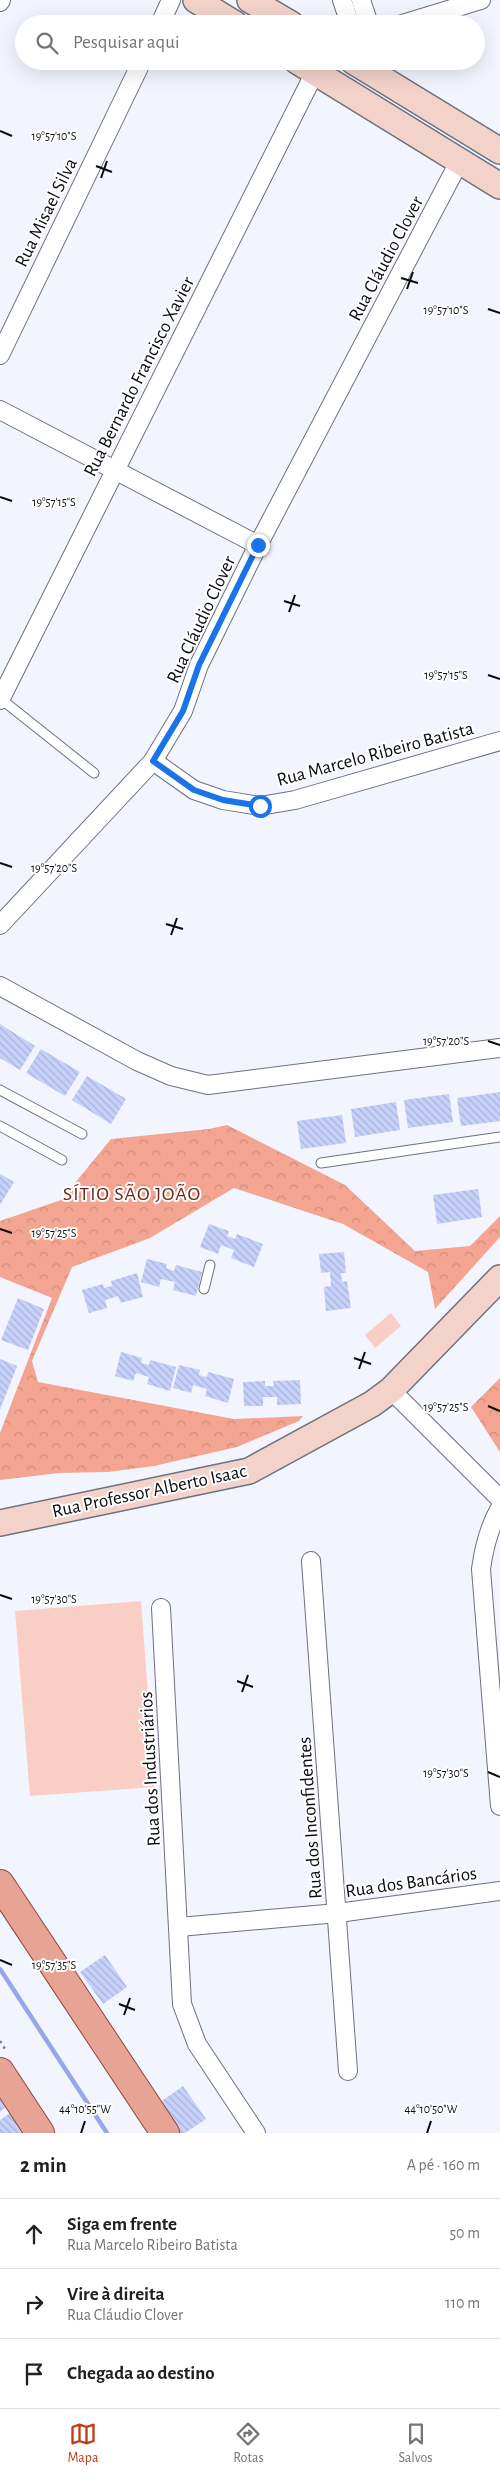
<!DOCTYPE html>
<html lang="pt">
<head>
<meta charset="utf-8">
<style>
  body { margin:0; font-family:"Alegreya Sans",sans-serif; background:#f2f2f2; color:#202124 }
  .stop { position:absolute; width:15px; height:15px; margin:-11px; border:4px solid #1a73e8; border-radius:50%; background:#fff }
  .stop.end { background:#1a73e8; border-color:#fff; box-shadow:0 1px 5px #0008 }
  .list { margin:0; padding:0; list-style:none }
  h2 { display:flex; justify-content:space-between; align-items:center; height:65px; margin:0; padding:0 20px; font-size:21px }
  h2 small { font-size:16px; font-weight:400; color:#757577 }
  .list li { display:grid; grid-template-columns:32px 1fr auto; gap:15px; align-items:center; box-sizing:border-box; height:70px; padding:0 20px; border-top:1px solid #e0e0e0 }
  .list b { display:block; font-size:19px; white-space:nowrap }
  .list p { margin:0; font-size:16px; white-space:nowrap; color:#757577 }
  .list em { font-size:16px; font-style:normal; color:#757577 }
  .icon { flex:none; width:28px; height:28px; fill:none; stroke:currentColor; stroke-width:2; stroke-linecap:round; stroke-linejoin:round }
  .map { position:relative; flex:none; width:500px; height:2133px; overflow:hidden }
  .search { position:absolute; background:#fff; box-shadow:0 5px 20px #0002; left:15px; right:15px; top:15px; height:55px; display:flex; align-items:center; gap:12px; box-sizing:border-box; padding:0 18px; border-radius:28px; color:#757577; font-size:19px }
  .sheet { height:275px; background:#fff }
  nav { display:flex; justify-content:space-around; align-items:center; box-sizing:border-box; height:70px; border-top:1px solid #e0e0e0; background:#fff; font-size:14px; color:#757577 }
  nav a { display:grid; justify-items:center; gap:2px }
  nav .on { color:#c33a16 }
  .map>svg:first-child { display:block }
  .forest { fill:url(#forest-crowns) }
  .green { fill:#f9cfc5 }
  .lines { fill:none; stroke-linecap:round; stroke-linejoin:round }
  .stream { stroke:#96a7ea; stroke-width:4.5 }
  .building { fill:url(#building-back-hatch) }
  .service-casing { stroke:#6e717e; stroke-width:11 }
  .minor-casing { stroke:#6e717e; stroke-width:20 }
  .secondary-casing { stroke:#6e717e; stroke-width:28 }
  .primary-casing { stroke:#8f4738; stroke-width:30 }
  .path { stroke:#7d7f86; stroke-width:2.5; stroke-dasharray:2.5 4; stroke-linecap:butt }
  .service { stroke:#fff; stroke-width:9 }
  .minor { stroke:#fff; stroke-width:18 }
  .secondary { stroke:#f3d2ca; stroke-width:25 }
  .primary { stroke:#e7a495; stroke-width:28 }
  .route { stroke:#1a73e8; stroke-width:6 }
  .ticks { fill:none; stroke:#0a0b10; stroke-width:2 }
  .labels { text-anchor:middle; stroke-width:4; stroke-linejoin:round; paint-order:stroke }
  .street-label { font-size:19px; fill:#0a0b10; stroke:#fff }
  .neighbourhood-label { font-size:20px; letter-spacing:1px; fill:#6a2717; stroke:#fff }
  .ticks-label { font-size:12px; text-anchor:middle; fill:#0a0b10; stroke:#fff; stroke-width:4; stroke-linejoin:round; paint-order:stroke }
</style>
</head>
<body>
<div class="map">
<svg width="500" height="2133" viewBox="0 0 500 2133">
  <defs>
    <pattern id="forest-crowns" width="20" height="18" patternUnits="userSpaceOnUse" patternTransform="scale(1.25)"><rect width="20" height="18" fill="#f4a591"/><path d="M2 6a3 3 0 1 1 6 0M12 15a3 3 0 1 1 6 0" fill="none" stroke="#d08d7c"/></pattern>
    <pattern id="building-back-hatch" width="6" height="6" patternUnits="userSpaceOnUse" patternTransform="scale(1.25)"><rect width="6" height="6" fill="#c5d1fa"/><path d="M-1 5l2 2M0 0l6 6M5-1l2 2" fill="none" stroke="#a8b2d5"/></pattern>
  </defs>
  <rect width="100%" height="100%" fill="#f2f5fe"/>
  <!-- forest -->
  <g class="forest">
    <polygon points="227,1125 345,1185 415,1251 470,1246 500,1216 500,1237 435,1309 428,1272 343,1224 234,1188 150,1238 72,1267 32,1361 38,1382 234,1419 303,1416 299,1421 237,1447 154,1466 108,1472 59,1473 0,1480 0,1433 52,1298 0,1277 0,1221 61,1200 111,1139 209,1129"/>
    <polygon points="500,1378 500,1452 471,1407"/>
  </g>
  <!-- green -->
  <g class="green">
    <polygon points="391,1313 401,1326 375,1348 365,1335"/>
    <polygon points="141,1601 155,1787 30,1796 15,1611"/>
  </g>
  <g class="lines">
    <!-- stream -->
    <polyline class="stream" points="0,1969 107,2133"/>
  </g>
  <!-- building -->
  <g class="building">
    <polygon points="0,1024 35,1046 20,1070 0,1058"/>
    <polygon points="41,1049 80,1072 65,1096 26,1073"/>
    <polygon points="87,1076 126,1099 111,1124 72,1100"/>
    <polygon points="500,1092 500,1121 461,1126 457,1098"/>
    <polygon points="449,1094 453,1122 408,1128 404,1100"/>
    <polygon points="396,1102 400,1130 355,1137 351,1109"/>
    <polygon points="342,1115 346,1143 301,1149 297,1121"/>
    <polygon points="0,1174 14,1182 0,1205"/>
    <polygon points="478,1189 482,1217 437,1224 433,1195"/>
    <polygon points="209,1224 229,1231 227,1236 235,1239 237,1234 263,1244 254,1267 231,1258 234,1250 221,1245 218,1254 200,1247"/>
    <polygon points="344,1252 346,1273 341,1273 342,1282 347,1281 351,1308 326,1311 324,1287 331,1286 330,1272 321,1273 319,1254"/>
    <polygon points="147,1259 167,1264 166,1268 174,1271 176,1265 202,1272 196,1296 173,1290 175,1282 161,1279 159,1287 141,1282"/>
    <polygon points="137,1273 143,1297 121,1303 118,1296 105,1300 107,1308 89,1313 82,1290 103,1284 104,1288 112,1286 111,1281"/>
    <polygon points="18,1298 44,1309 28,1350 1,1340"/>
    <polygon points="121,1352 142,1358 141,1363 149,1365 150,1360 176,1367 170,1391 147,1384 149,1377 136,1373 133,1381 115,1376"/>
    <polygon points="0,1359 17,1366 0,1410"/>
    <polygon points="179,1365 200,1370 199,1375 207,1377 208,1372 234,1379 228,1403 205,1396 207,1389 193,1385 191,1393 173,1388"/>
    <polygon points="300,1380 301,1404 277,1405 277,1397 263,1397 263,1406 244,1406 243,1382 265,1381 265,1386 274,1386 273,1381"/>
    <polygon points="105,1955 127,1987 103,2004 80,1972"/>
    <polygon points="183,2086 206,2119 185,2133 180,2133 159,2103"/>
    <polygon points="0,2099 6,2107 0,2112"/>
    <polygon points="13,2111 28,2133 0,2133 0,2120"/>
  </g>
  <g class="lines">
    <defs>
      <g id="service">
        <polyline points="1,699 94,773"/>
        <polyline points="0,1090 82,1134"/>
        <polyline points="0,1126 62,1160"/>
        <polyline points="321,1163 500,1137"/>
        <polyline points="204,1289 210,1265"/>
      </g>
      <g id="minor">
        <polyline points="342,0 350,24"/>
        <polyline points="361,0 369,24"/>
        <polyline points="0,2 1,0"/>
        <polyline points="160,24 171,0"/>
        <polyline points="402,24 481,0"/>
        <polyline points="0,355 142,61"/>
        <polyline points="0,410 258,545"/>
        <polyline points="0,700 315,72"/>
        <polyline points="153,761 194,790 223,800 260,806 295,800 500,741"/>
        <polyline points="0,925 153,761 183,711 199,665 258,545 459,162"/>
        <polyline points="0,986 137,1061 171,1076 208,1085 500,1048"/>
        <polyline points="391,1390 500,1499"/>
        <path d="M 500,1508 C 489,1527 484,1547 481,1569 L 500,1806"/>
        <polyline points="311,1561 348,2071"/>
        <polyline points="161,1608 182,2004 197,2044 256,2133"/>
        <polyline points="179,1927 338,1913 500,1891"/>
      </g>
      <g id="secondary">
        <polyline points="196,0 235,24"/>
        <polyline points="250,0 291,24"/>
        <polyline points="297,61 500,186"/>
        <polyline points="353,61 500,151"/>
        <polyline points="0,1523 249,1471 372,1404 391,1390 500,1278"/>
      </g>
      <g id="primary">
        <polyline points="0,1884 165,2133"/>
        <polyline points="0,2072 40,2133"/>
      </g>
    </defs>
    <!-- service casing -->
    <use href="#service" class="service-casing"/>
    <!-- minor casing -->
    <use href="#minor" class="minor-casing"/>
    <!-- secondary casing -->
    <use href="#secondary" class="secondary-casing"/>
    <!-- primary casing -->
    <use href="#primary" class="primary-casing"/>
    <!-- path -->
    <polyline class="path" points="0,2041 7,2052"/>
    <!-- service -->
    <use href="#service" class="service"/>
    <!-- minor -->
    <use href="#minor" class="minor"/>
    <!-- secondary -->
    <use href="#secondary" class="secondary"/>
    <!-- primary -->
    <use href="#primary" class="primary"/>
  </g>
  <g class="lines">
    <!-- route -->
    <polyline class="route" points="258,545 199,665 183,711 153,761 194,790 223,800 260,806"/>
  </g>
  <!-- ticks -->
  <path class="ticks" d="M 0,131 L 12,136M 96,166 L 112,172M 101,178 L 107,161M 401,278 L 418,283M 407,289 L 413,272M 488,309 L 500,313M 0,497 L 12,501M 284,601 L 300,606M 289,612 L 295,595M 488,675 L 500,679M 0,863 L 12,867M 166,924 L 183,929M 171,935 L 177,918M 488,1041 L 500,1045M 0,1229 L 12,1233M 354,1358 L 371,1364M 359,1369 L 365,1352M 488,1406 L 500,1411M 0,1595 L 12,1599M 237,1681 L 253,1687M 242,1692 L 248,1675M 488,1772 L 500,1777M 0,1960 L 12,1965M 119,2004 L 135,2010M 124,2015 L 130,1998M 81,2133 L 85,2121M 427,2133 L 431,2121"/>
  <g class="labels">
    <!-- street labels -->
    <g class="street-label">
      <text transform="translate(45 212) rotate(-64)" y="7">Rua Misael Silva</text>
      <text transform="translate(385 258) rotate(-62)" y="7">Rua Cláudio Clover</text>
      <text transform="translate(138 376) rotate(-63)" y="7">Rua Bernardo Francisco Xavier</text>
      <text transform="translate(200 619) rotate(-65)" y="7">Rua Cláudio Clover</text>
      <text transform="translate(375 753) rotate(-15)" y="7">Rua Marcelo Ribeiro Batista</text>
      <text transform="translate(149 1490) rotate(-12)" y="7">Rua Professor Alberto Isaac</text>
      <text transform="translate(149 1769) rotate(-93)" y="7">Rua dos Industriários</text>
      <text transform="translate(309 1818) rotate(-94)" y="7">Rua dos Inconfidentes</text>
      <text transform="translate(411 1881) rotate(-8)" y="7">Rua dos Bancários</text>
    </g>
    <!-- neighbourhood labels -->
    <g class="neighbourhood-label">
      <text x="132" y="1200">SÍTIO SÃO JOÃO</text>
    </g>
  </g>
  <g class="ticks-label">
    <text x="54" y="140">19°57'10"S</text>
    <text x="446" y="314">19°57'10"S</text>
    <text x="54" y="506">19°57'15"S</text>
    <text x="446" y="679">19°57'15"S</text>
    <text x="54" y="872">19°57'20"S</text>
    <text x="446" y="1045">19°57'20"S</text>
    <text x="54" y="1237">19°57'25"S</text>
    <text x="446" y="1411">19°57'25"S</text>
    <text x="54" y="1603">19°57'30"S</text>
    <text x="446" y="1777">19°57'30"S</text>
    <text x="54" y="1969">19°57'35"S</text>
    <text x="85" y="2113">44°10'55"W</text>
    <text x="431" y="2113">44°10'50"W</text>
  </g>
</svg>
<div class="stop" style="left:260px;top:806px"></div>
<div class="stop end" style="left:258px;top:545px"></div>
<div class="search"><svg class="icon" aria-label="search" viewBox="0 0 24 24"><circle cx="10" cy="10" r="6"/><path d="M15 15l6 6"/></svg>Pesquisar aqui</div>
</div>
<section class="sheet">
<h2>2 min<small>A pé · 160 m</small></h2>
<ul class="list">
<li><svg class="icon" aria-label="ahead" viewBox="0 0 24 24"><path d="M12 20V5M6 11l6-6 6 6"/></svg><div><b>Siga em frente</b><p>Rua Marcelo Ribeiro Batista</p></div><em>50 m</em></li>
<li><svg class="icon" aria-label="right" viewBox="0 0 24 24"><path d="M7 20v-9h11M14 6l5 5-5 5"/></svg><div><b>Vire à direita</b><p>Rua Cláudio Clover</p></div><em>110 m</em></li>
<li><svg class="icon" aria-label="arrive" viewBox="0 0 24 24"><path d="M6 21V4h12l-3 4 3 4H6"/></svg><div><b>Chegada ao destino</b></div></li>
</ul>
</section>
<nav>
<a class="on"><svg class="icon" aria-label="map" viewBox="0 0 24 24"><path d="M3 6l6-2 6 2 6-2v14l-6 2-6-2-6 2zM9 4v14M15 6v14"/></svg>Mapa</a>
<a><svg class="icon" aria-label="directions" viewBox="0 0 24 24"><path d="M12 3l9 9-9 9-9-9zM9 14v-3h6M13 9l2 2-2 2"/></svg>Rotas</a>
<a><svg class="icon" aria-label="saved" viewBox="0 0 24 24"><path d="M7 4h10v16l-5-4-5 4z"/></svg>Salvos</a>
</nav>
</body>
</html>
